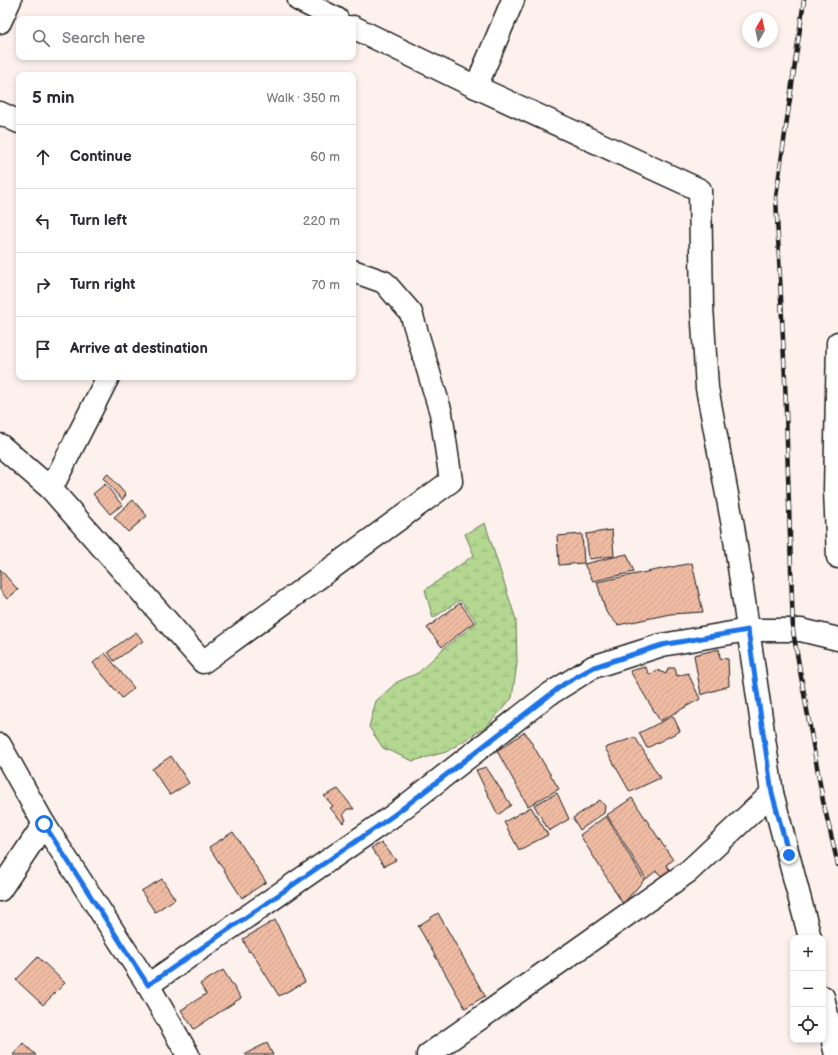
<!DOCTYPE html>
<html lang="en">
<head>
<meta charset="utf-8">
<style>
  body { margin:0; font-family:"Balsamiq Sans",sans-serif; background:#f2f2f3; color:#2b2b33 }
  .controls { position:absolute; right:12px; bottom:12px; display:grid; overflow:hidden; border-radius:8px; box-shadow:0 2px 6px #0003 }
  .controls button { width:36px; height:36px; display:grid; place-items:center; padding:0; border:0; border-bottom:1px solid #e1e1e2; background:#fff; color:#2b2b33; font:20px sans-serif }
  .compass { position:absolute; left:742px; top:12px; width:36px; height:36px; border-radius:50%; background:#fff; box-shadow:0 2px 6px #0003; rotate:9deg }
  .stop { position:absolute; width:12px; height:12px; margin:-9px; border:3px solid #1a73e8; border-radius:50%; background:#fff }
  .stop.end { background:#1a73e8; border-color:#fff; box-shadow:0 1px 4px #0008 }
  .list { margin:0; padding:0; list-style:none }
  h2 { display:flex; justify-content:space-between; align-items:center; height:52px; margin:0; padding:0 16px; font-size:17px }
  h2 small { font-size:13px; font-weight:400; color:#7c7c81 }
  .list li { display:grid; grid-template-columns:26px 1fr auto; gap:12px; align-items:center; box-sizing:border-box; height:64px; padding:0 16px; border-top:1px solid #e1e1e2 }
  .list b { display:block; font-size:15px; white-space:nowrap }
  .list em { font-size:13px; font-style:normal; color:#7c7c81 }
  .icon { flex:none; width:22px; height:22px; fill:none; stroke:currentColor; stroke-width:2; stroke-linecap:round; stroke-linejoin:round }
  .map { position:relative; flex:none; width:838px; height:1055px; overflow:hidden }
  .search { position:absolute; background:#fff; box-shadow:0 2px 6px #0003; left:16px; top:16px; width:340px; height:44px; display:flex; align-items:center; gap:10px; box-sizing:border-box; padding:0 14px; border-radius:8px; color:#7c7c81; font-size:15px }
  .panel { position:absolute; background:#fff; box-shadow:0 2px 6px #0003; left:16px; top:72px; width:340px; height:308px; border-radius:8px }
  .map>svg:first-child { display:block }
  .wetland { fill:url(#wetland-marsh); stroke:#687a56 }
  .building { fill:url(#building-hatch); stroke:#1c1c1c }
  .lines { fill:none; stroke-linecap:round; stroke-linejoin:round }
  .minor-casing { stroke:#1c1c1c; stroke-width:25 }
  .minor { stroke:#fff; stroke-width:22 }
  .rail-casing { stroke:#1c1c1c; stroke-width:4.5 }
  .rail { stroke:#fff; stroke-width:3; stroke-dasharray:9; stroke-linecap:butt }
  .route { stroke:#1a73e8; stroke-width:5 }
</style>
</head>
<body>
<div class="map">
<svg width="838" height="1055" viewBox="0 0 838 1055">
  <defs>
    <pattern id="wetland-marsh" width="20" height="14" patternUnits="userSpaceOnUse"><rect width="20" height="14" fill="#b4d791"/><path d="M1 5h8M5 5V1M11 12h8M15 12V8" fill="none" stroke="#9ab87c"/></pattern>
    <pattern id="building-hatch" width="6" height="6" patternUnits="userSpaceOnUse"><rect width="6" height="6" fill="#f0bba3"/><path d="M-1 1l2-2M0 6l6-6M5 7l2-2" fill="none" stroke="#cda08c"/></pattern>
  </defs>
  <rect width="100%" height="100%" fill="#fcf1ed"/>
  <filter id="ink" filterUnits="userSpaceOnUse"><feTurbulence type="fractalNoise" baseFrequency=".025" numOctaves="2"/><feDisplacementMap in="SourceGraphic" scale="8" xChannelSelector="R" yChannelSelector="G"/><feConvolveMatrix kernelMatrix="1 2 1 2 8 2 1 2 1" color-interpolation-filters="sRGB"/></filter>
  <g filter="url(#ink)">
    <!-- wetland -->
    <polygon class="wetland" points="485,523 516,620 517,663 512,698 487,726 446,752 413,761 383,748 369,727 376,701 397,682 418,673 443,649 477,622 460,600 433,618 425,590 474,555 465,534"/>
    <!-- building -->
    <g class="building">
      <polygon points="108,474 126,495 122,500 103,478"/>
      <polygon points="105,484 122,505 110,514 93,494"/>
      <polygon points="133,500 147,516 128,532 114,517"/>
      <polygon points="612,530 614,556 589,559 586,534"/>
      <polygon points="582,534 584,563 559,565 557,536"/>
      <polygon points="627,554 634,572 593,581 584,564"/>
      <polygon points="692,563 703,612 670,614 618,625 606,612 597,582"/>
      <polygon points="0,569 18,590 7,599 0,590"/>
      <polygon points="460,603 474,622 442,647 427,628"/>
      <polygon points="136,632 143,641 114,661 108,652"/>
      <polygon points="719,649 720,658 728,659 729,686 701,695 694,655"/>
      <polygon points="105,653 134,688 122,698 93,663"/>
      <polygon points="645,667 650,675 657,670 666,674 668,668 675,668 677,676 688,673 700,699 660,721 630,671"/>
      <polygon points="673,716 680,731 647,748 639,733"/>
      <polygon points="525,732 559,789 528,806 497,751"/>
      <polygon points="635,737 660,778 630,792 605,748"/>
      <polygon points="171,756 189,783 170,795 152,769"/>
      <polygon points="486,767 511,805 498,815 476,770"/>
      <polygon points="338,789 354,809 347,809 343,814 346,820 343,823 330,808 333,806 324,796"/>
      <polygon points="557,793 569,819 549,831 534,805"/>
      <polygon points="632,798 673,860 666,865 672,873 663,877 656,871 646,879 607,815"/>
      <polygon points="600,800 605,806 604,813 580,830 573,818"/>
      <polygon points="531,807 548,835 519,850 504,822"/>
      <polygon points="606,816 644,880 623,904 580,835"/>
      <polygon points="233,832 266,882 242,898 209,847"/>
      <polygon points="382,843 396,860 384,866 371,848"/>
      <polygon points="162,879 175,899 155,912 141,891"/>
      <polygon points="438,913 485,996 465,1008 418,926"/>
      <polygon points="275,920 305,982 279,996 251,951 249,952 243,939"/>
      <polygon points="38,957 65,983 43,1005 16,980"/>
      <polygon points="223,970 241,998 194,1029 181,1010 206,994 200,984"/>
      <polygon points="23,1043 36,1055 13,1055"/>
      <polygon points="267,1043 273,1055 246,1055 245,1054"/>
    </g>
    <g class="lines">
      <defs>
        <g id="minor">
          <polyline points="299,0 337,19"/>
          <polyline points="0,22 10,0"/>
          <polyline points="353,27 476,87 700,190 702,306 707,388 733,526 772,793 810,938"/>
          <polyline points="476,87 513,0"/>
          <polyline points="0,113 19,122"/>
          <polyline points="838,343 835,491 838,557"/>
          <polyline points="0,445 51,489 203,662 451,481 441,413 411,313 384,282 353,271"/>
          <polyline points="51,489 108,377"/>
          <polyline points="0,745 44,824 148,985 188,1055"/>
          <polyline points="0,890 44,824"/>
          <polyline points="148,985 394,815 548,695 593,667 662,645 748,630 801,630 838,639"/>
          <polyline points="823,997 836,1055"/>
          <polyline points="428,1055 689,871 772,793"/>
        </g>
      </defs>
      <!-- minor casing -->
      <use href="#minor" class="minor-casing"/>
      <!-- minor -->
      <use href="#minor" class="minor"/>
      <defs>
        <polyline id="rail" points="804,0 776,197 785,379 793,631 823,801 838,865"/>
      </defs>
      <!-- rail casing -->
      <use href="#rail" class="rail-casing"/>
      <!-- rail -->
      <use href="#rail" class="rail"/>
    </g>
  </g>
  <g class="lines" filter="url(#ink)">
    <!-- route -->
    <polyline class="route" points="44,824 148,985 394,815 564,684 594,667 662,645 748,630 772,793 789,855"/>
  </g>
</svg>
<div class="controls">
<button>+</button>
<button>−</button>
<button><svg class="icon" aria-label="locate" viewBox="0 0 24 24"><circle cx="12" cy="12" r="6"/><path d="M12 2v4M12 18v4M2 12h4M18 12h4"/></svg></button>
</div>
<svg class="compass" viewBox="-18 -18 36 36"><path d="M0-13l5 13h-10z" fill="#e53935"/><path d="M0 13l5-13h-10z" fill="#7c7c81"/></svg>
<div class="stop" style="left:44px;top:824px"></div>
<div class="stop end" style="left:789px;top:855px"></div>
<div class="search"><svg class="icon" aria-label="search" viewBox="0 0 24 24"><circle cx="10" cy="10" r="6"/><path d="M15 15l6 6"/></svg>Search here</div>
<section class="panel">
<h2>5 min<small>Walk · 350 m</small></h2>
<ul class="list">
<li><svg class="icon" aria-label="ahead" viewBox="0 0 24 24"><path d="M12 20V5M6 11l6-6 6 6"/></svg><div><b>Continue</b></div><em>60 m</em></li>
<li><svg class="icon" aria-label="left" viewBox="0 0 24 24"><path d="M17 20v-9H6M10 6l-5 5 5 5"/></svg><div><b>Turn left</b></div><em>220 m</em></li>
<li><svg class="icon" aria-label="right" viewBox="0 0 24 24"><path d="M7 20v-9h11M14 6l5 5-5 5"/></svg><div><b>Turn right</b></div><em>70 m</em></li>
<li><svg class="icon" aria-label="arrive" viewBox="0 0 24 24"><path d="M6 21V4h12l-3 4 3 4H6"/></svg><div><b>Arrive at destination</b></div></li>
</ul>
</section>
</div>
</body>
</html>
